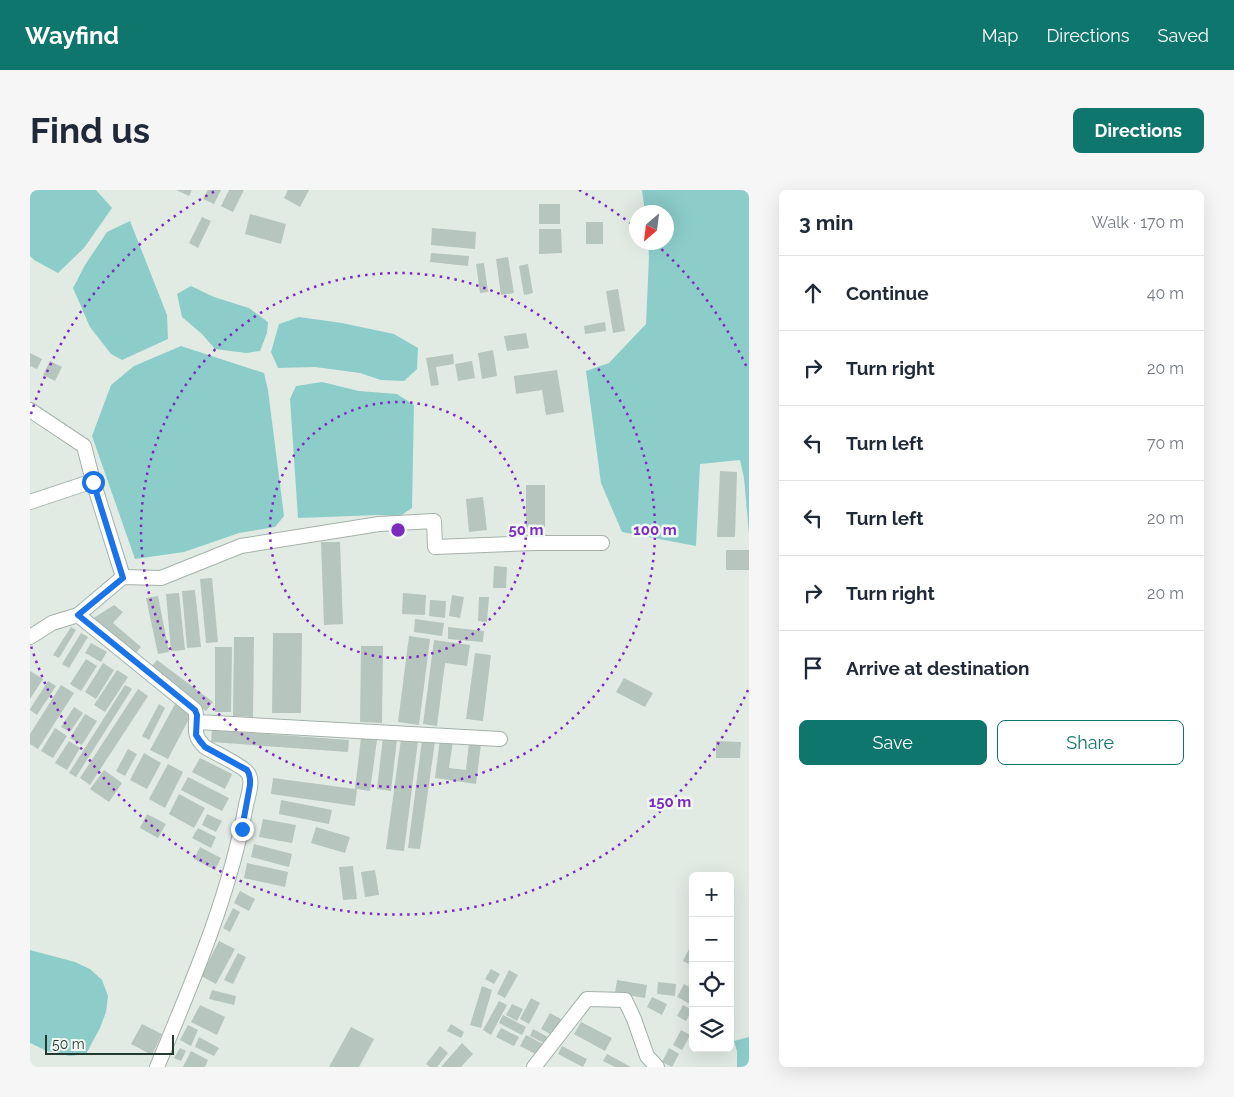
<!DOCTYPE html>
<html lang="en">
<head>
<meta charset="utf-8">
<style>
  body { margin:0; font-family:Raleway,sans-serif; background:#f6f6f7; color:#1f2937 }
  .controls { position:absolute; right:15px; bottom:15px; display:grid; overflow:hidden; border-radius:8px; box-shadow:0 5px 20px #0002 }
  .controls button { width:45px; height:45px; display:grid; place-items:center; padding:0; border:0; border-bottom:1px solid #e0e1e3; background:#fff; color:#1f2937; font:25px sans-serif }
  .compass { position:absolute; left:599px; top:15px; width:45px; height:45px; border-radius:50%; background:#fff; box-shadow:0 5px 20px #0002; rotate:208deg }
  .scale { position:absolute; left:15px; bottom:12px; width:129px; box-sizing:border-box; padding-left:5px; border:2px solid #223a2f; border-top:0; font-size:14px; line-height:18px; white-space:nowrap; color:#223a2f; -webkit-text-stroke:4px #f1f7f3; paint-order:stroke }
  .stop { position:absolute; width:15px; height:15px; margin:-11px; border:4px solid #1a73e8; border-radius:50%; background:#fff }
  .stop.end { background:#1a73e8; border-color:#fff; box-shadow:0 1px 5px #0008 }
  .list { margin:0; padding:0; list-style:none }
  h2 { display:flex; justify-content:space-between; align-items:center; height:65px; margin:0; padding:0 20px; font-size:21px }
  h2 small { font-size:16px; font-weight:400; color:#747a83 }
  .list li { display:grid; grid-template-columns:32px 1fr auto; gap:15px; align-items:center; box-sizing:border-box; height:75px; padding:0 20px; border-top:1px solid #e0e1e3 }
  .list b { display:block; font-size:19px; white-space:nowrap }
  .list em { font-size:16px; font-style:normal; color:#747a83 }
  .actions { display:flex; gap:10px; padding:15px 20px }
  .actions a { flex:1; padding:11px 0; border:1px solid #0f766e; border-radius:8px; text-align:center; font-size:18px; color:#0f766e }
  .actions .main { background:#0f766e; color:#fff }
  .icon { flex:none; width:28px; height:28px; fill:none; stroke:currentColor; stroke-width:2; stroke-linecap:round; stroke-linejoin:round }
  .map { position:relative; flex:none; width:719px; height:877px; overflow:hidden; border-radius:8px }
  header { display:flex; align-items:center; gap:30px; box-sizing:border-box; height:70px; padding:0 25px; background:#0f766e; color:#fff }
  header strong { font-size:24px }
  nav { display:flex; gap:28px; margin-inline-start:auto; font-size:18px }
  .intro { display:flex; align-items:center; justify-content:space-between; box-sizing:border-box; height:120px; padding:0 30px }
  h1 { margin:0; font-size:35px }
  .button { padding:12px 22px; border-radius:8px; background:#0f766e; color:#fff; font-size:18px; font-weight:700 }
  main { display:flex; gap:30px; padding:0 30px }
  aside { flex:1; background:#fff; border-radius:8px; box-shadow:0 5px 20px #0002 }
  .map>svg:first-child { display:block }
  .water { fill:#8ccdca }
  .building { fill:#b6c5bd }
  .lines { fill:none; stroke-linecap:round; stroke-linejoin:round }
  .street-casing { stroke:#a4b2aa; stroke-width:16 }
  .street { stroke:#fff; stroke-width:14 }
  .route { stroke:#1a73e8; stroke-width:6 }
  .ring { fill:none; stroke:#7b2cbf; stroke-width:2.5; stroke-dasharray:2.5 5 }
  .centre { fill:#7b2cbf; stroke:#f1f7f3; stroke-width:2.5 }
  .ring-label { font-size:15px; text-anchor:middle; font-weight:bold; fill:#7b2cbf; stroke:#f1f7f3; stroke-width:5; stroke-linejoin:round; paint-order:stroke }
</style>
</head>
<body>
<header>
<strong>Wayfind</strong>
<nav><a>Map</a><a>Directions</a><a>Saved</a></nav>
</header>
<div class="intro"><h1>Find us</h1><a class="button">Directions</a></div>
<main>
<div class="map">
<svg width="719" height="877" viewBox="0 0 719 877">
  <rect width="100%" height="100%" fill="#e1ebe4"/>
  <!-- water -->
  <g class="water">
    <polygon points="0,0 66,0 82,18 54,58 28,83 4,70 0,66"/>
    <polygon points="612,0 719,0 719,344 714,288 710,270 670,274 666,356 592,342 571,293 556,181 579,173 616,134 619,67 618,53 636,52 636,22 615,22"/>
    <polygon points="100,31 137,125 138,149 92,170 81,164 60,137 43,98 55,75 77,42"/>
    <polygon points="161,96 184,107 219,118 238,132 237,143 230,161 216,163 185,159 172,144 152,127 147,104"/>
    <polygon points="269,127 312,133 364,144 388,158 387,179 374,191 351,190 330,183 285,177 248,178 241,162 249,134"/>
    <polygon points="151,156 234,183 238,200 254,326 245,337 209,343 154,362 105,369 62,246 81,195 104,176"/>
    <polygon points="292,192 329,201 367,204 384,215 382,318 370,326 348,325 268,328 260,209 266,196"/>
    <polygon points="0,760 45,772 60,779 72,790 78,806 76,822 70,838 56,864 40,866 17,861 0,853"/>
    <polygon points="719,847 719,877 707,877 707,861 704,851"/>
  </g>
  <!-- building -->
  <g class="building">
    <polygon points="146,0 162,0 159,6"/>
    <polygon points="178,0 191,0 184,14 173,9"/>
    <polygon points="199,0 214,0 203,22 191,16"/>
    <polygon points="258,0 279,0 270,17 254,8"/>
    <rect x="509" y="14" width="21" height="20"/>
    <polygon points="220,24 256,34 251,54 215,44"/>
    <polygon points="172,27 181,31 168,58 159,53"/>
    <rect x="556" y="32" width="17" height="22"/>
    <polygon points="402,38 446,42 445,59 401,55"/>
    <polygon points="509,39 531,39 532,63 509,64"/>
    <polygon points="401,63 439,66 438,76 400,72"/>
    <polygon points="478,67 484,103 471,105 466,69"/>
    <polygon points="454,73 458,102 450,103 446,74"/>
    <polygon points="498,74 503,103 494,105 489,76"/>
    <polygon points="588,99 595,141 583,143 576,101"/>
    <polygon points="575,132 576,141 555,144 554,136"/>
    <polygon points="496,143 499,158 477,161 474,146"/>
    <polygon points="463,160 467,186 452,189 448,163"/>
    <polygon points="0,163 12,169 7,179 0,176"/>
    <polygon points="423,164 424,174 406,177 409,195 401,196 396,168"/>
    <polygon points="20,171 32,177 25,191 13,185"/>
    <polygon points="442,171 445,188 428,191 425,174"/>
    <polygon points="527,180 534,222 516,225 512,200 486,204 484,186"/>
    <polygon points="690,281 707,282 705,347 687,347"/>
    <rect x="496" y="295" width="19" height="46"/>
    <polygon points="453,307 457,340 439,342 436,309"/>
    <polygon points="291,352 310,352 313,434 294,435"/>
    <rect x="696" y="360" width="23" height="20"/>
    <polygon points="464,376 477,377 476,398 463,398"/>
    <polygon points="182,388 188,452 176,453 170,389"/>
    <polygon points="165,400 171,457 157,458 152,401"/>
    <polygon points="149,403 155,460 141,461 136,404"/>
    <polygon points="373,403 396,405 395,425 372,424"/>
    <polygon points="422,405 434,407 430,428 419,426"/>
    <polygon points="128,406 139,462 128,464 116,408"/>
    <polygon points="449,407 459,407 457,432 448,431"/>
    <polygon points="400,410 416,411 415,428 399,426"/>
    <polygon points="84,415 93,422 83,433 111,457 104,465 62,429"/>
    <polygon points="385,429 414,433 412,446 384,442"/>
    <polygon points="41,437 46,440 29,468 23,465"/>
    <polygon points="418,437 454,441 453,452 418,449"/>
    <polygon points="51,443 58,447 39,478 32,474"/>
    <polygon points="243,443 272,443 271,523 242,523"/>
    <polygon points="379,446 400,449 389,535 368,532"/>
    <polygon points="204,447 224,447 223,527 203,526"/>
    <polygon points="404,450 440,455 437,476 415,473 407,536 393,534"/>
    <polygon points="61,453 77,462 71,472 55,463"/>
    <polygon points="331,456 353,456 352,533 330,532"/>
    <polygon points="185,457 202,457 201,522 185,522"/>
    <polygon points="445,463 461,465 453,531 436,529"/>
    <polygon points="56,469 67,476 51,501 40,494"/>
    <polygon points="127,470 183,512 176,521 119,479"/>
    <polygon points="73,473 84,480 66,509 55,502"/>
    <polygon points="87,480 98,487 75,522 64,515"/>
    <polygon points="0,481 13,489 0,509"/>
    <polygon points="594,488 623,503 615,517 586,502"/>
    <polygon points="18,491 26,496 7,525 0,520 0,519"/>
    <polygon points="31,495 44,503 8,559 0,554 0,544"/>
    <polygon points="95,495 102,499 46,587 39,583"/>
    <polygon points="108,499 118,506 60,595 50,588"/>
    <polygon points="129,514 135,518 119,550 112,546"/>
    <polygon points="145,514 162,523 138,569 120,560"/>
    <polygon points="44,517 53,523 40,542 31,537"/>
    <polygon points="55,524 67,531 52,555 40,548"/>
    <polygon points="25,538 37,546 23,568 11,561"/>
    <polygon points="182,540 319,550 318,562 181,552"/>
    <polygon points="353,547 367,549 361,601 347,599"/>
    <polygon points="331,548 347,550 340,601 327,599 325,616 241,604 243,588 325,599"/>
    <polygon points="371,549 388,551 374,661 356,659"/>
    <polygon points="410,549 423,551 419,578 436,580 439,553 451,554 446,594 405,588"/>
    <polygon points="392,550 405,551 390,659 378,658"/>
    <polygon points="39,551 50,558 37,580 25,573"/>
    <polygon points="686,551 711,552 710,568 686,568"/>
    <polygon points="98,559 107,564 95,586 86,581"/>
    <polygon points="114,563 131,573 117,599 100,590"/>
    <polygon points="170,568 202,584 195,599 162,582"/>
    <polygon points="138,574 153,582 135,618 119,609"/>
    <polygon points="74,580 92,593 79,612 60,599"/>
    <polygon points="158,587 199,608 192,621 151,600"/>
    <polygon points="149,604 175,618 164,638 139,624"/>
    <polygon points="251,610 302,620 299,634 249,624"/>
    <polygon points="117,624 136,634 128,648 110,638"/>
    <polygon points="177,624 192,631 186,642 172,635"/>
    <polygon points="233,629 266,635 262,653 229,647"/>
    <polygon points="286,637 320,647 315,663 281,653"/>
    <polygon points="168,638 186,647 181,658 162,648"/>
    <polygon points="224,654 262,664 259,677 221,667"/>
    <polygon points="170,657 191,668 185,680 164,669"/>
    <polygon points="217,673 258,682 255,697 214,688"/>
    <polygon points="323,676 327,709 313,710 309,677"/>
    <polygon points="345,680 349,705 335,707 331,682"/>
    <polygon points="210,701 225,709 219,721 204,713"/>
    <polygon points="203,718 210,722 200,742 193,738"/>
    <polygon points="189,751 205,759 186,794 171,786"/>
    <polygon points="663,751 663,776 653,771"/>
    <polygon points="208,763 216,767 203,794 194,790"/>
    <polygon points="461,779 470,784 464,794 455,789"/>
    <polygon points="479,780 488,785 475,808 467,804"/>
    <polygon points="587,790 617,795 615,808 585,803"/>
    <polygon points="628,792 646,794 645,806 627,804"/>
    <polygon points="654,794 663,799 663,809 660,814 647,807"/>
    <polygon points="452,796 462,800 451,838 440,835"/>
    <polygon points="182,800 206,806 204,815 179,809"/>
    <polygon points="622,807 637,814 632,825 617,817"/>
    <polygon points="501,808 510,813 499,834 490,829"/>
    <polygon points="469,811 477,815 461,845 453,840"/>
    <polygon points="482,814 493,819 487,831 476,825"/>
    <polygon points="170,815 195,827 187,845 161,832"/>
    <polygon points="653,815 662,820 656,831 647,826"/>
    <polygon points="520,823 531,829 522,845 511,839"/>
    <polygon points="473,825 496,837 492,845 469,833"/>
    <polygon points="551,832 582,848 575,861 544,844"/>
    <polygon points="112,834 132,844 122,865 101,854"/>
    <polygon points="421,834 434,842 431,848 417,841"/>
    <polygon points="158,835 168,840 161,856 150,850"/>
    <polygon points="321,837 344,849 329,877 299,877"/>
    <polygon points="471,838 489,847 484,856 466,847"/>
    <polygon points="503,839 518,847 514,853 500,846"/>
    <polygon points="651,840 660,845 652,860 643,855"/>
    <polygon points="496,845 513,854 507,865 490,856"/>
    <polygon points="169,847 189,858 184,866 165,857"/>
    <polygon points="432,853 443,864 431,877 411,877"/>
    <polygon points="410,856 418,863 407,877 400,877 396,874"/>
    <polygon points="532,856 557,869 553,877 528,864"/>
    <polygon points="150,858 156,861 151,871 144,868"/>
    <polygon points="639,858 649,864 642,877 632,872"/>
    <polygon points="161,861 178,870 175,877 153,877"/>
    <polygon points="577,864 601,877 585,877 573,871"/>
  </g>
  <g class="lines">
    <defs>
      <g id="street">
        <polyline points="0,220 54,256 63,291 93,387"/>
        <polyline points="0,312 63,291"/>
        <path d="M 48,425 L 165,520 C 168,528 164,538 167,546 C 168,550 172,554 175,557 C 183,562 216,577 219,585 C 223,593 218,606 216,615 C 200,705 162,793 127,877"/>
        <polyline points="0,447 22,433 48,425 93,387 131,388 211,356 349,334 404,331 405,357 505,353 572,353"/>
        <polyline points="167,532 470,549"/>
        <polyline points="504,877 557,809 595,810 604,829 617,866 627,877"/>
      </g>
    </defs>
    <!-- street casing -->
    <use href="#street" class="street-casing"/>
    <!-- street -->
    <use href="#street" class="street"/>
  </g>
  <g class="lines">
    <!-- route -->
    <polyline class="route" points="63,292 93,388 48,425 165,520 167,525 166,545 170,551 175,557 217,580 219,584 220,589 220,595 212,639"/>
  </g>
  <!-- distance rings -->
  <g class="ring">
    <circle cx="368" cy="340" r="128"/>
    <circle cx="368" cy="340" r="257"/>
    <path d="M718 500A385 385 0 0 1 1 456M1 224A385 385 0 0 1 187 0M549 0A385 385 0 0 1 605 37M626 54A385 385 0 0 1 718 180"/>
  </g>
  <circle cx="368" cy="340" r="8" class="centre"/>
  <g class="ring-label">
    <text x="496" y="345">50 m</text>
    <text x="625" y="345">100 m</text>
    <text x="640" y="617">150 m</text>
  </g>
</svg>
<div class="controls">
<button>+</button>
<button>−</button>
<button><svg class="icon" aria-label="locate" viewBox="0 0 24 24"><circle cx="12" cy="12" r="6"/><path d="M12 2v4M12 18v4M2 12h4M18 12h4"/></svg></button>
<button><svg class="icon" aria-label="layers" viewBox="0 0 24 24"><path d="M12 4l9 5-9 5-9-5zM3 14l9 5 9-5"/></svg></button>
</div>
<svg class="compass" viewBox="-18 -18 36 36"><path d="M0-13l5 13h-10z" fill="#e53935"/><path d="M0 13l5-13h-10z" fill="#747a83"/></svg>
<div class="scale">50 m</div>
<div class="stop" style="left:63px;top:292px"></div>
<div class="stop end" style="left:212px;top:639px"></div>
</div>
<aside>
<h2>3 min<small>Walk · 170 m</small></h2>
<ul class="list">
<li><svg class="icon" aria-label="ahead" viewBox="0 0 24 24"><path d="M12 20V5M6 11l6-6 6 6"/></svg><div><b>Continue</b></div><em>40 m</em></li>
<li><svg class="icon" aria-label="right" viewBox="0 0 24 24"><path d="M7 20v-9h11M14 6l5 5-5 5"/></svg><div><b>Turn right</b></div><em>20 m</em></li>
<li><svg class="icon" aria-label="left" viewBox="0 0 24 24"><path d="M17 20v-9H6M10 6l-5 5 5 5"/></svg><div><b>Turn left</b></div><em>70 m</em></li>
<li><svg class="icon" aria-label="left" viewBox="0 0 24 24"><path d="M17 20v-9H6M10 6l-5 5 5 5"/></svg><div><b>Turn left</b></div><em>20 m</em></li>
<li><svg class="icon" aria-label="right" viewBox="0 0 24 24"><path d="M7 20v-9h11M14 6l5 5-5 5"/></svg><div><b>Turn right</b></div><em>20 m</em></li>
<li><svg class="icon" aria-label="arrive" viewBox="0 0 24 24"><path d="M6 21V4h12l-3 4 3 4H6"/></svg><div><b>Arrive at destination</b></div></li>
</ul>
<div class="actions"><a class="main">Save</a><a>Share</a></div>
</aside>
</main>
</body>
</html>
